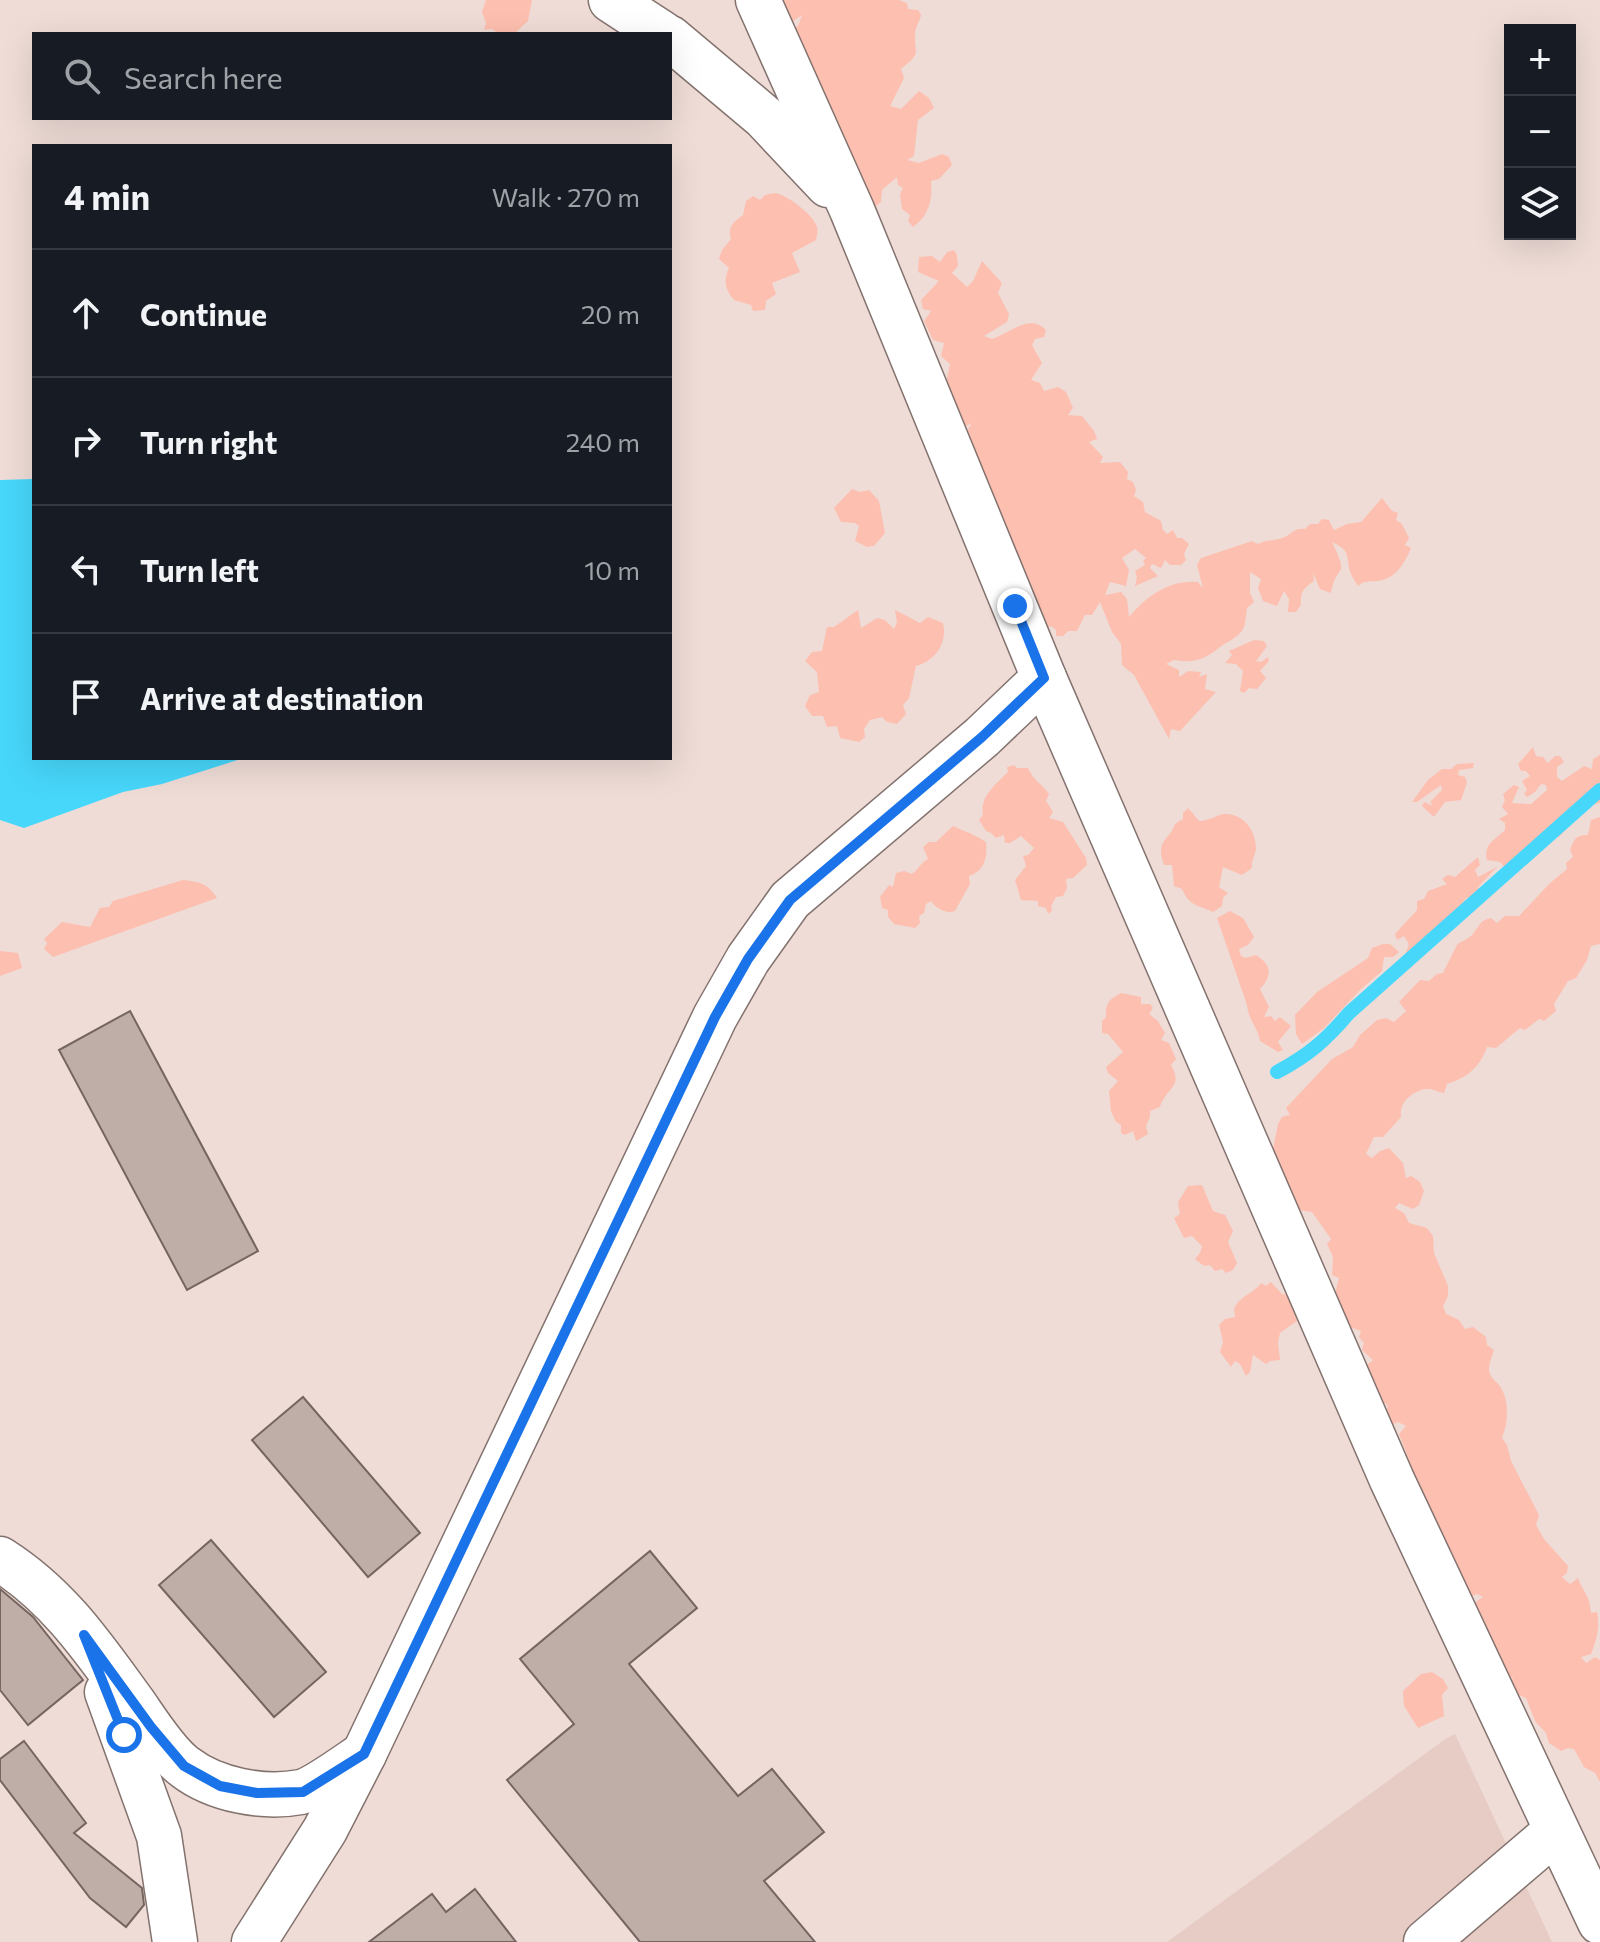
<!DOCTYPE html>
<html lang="en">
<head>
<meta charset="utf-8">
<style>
  body { margin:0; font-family:Commissioner,sans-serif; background:#20242c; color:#f1f3f6 }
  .controls { position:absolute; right:24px; top:24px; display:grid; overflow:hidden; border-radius:0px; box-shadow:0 8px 32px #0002 }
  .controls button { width:72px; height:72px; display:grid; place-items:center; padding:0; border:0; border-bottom:2px solid #363941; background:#171b24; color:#f1f3f6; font:40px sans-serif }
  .stop { position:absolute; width:24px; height:24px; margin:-18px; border:6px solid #1a73e8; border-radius:50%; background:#fff }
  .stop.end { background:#1a73e8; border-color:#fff; box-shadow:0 2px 8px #0008 }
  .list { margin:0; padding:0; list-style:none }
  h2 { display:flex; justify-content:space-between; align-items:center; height:104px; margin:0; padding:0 32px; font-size:34px }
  h2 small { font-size:26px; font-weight:400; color:#9ea1a6 }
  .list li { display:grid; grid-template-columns:52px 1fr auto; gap:24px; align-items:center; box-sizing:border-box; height:128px; padding:0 32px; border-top:2px solid #363941 }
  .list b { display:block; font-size:30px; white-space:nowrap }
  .list em { font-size:26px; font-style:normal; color:#9ea1a6 }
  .icon { flex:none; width:44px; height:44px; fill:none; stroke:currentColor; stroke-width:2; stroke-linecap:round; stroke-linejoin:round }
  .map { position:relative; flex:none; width:1600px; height:1942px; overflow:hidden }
  .search { position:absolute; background:#171b24; box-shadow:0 8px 32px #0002; left:32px; top:32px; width:640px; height:88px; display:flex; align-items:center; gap:20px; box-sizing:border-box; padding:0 28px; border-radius:0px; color:#9ea1a6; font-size:30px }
  .panel { position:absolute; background:#171b24; box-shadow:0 8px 32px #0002; left:32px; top:144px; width:640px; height:616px; border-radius:0px }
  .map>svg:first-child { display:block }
  .built { fill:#e7ccc5 }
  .green { fill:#fdbfb0 }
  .water { fill:#47d7fb }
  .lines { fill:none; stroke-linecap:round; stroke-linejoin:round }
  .stream { stroke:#47d7fb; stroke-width:14 }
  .building { fill:#bfada8; stroke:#756561; stroke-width:2 }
  .minor-casing { stroke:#83726e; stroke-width:47 }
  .minor { stroke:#fff; stroke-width:44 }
  .route { stroke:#1a73e8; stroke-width:10 }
</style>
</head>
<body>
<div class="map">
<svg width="1600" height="1942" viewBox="0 0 1600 1942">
  <rect width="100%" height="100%" fill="#efdcd7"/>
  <!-- built -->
  <polygon class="built" points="1455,1734 1552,1942 1167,1942 1444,1740"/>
  <!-- green -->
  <g class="green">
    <polygon points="486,0 532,0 528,21 514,34 499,34 492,29 484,30 486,23 482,12"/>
    <path d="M 774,0 L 899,0 L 907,3 L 908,9 L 918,10 L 921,15 C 920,21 915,28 915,34 C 915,57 921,52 901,69 L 904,78 L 890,106 L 901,109 L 919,91 L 929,98 L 934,108 L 918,120 L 914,156 L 907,160 L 919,163 L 942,154 L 949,157 L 952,165 L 939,179 L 931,181 C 933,199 929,216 913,227 L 908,221 L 910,215 L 902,209 L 900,194 L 903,188 L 898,185 L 897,177 L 882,190 L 881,202 L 874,208 L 790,30 L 798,26 L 802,15 L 792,22 Z"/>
    <path d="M 775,193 C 786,194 814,215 817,227 C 818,232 817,235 816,240 L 792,253 L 800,272 L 772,283 L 776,294 L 766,301 L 765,310 L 753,311 L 751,305 L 734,300 C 725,289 723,281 729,268 L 719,259 L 722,250 L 731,239 C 727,226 734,222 743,215 L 746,201 L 753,196 L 760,200 L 765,195 Z"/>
    <path d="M 954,250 L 957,255 L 958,266 L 952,273 L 967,287 L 973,281 L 982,261 L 1002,283 L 998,293 L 1009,314 L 1007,322 L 984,336 L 992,339 C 1011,333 1029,313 1046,330 L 1044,337 L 1035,339 L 1032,345 L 1042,363 L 1031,380 L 1040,383 L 1044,391 L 1058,387 L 1066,392 L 1073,408 L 1068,415 L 1082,416 L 1094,431 L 1097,439 L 1089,442 L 1103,457 L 1100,463 L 1120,462 L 1128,472 L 1127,479 L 1133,482 L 1136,490 L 1134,496 L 1143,502 L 1145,512 L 1161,521 L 1163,530 L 1167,534 L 1173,530 L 1177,538 L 1182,538 L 1189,544 L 1184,554 L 1186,560 L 1181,565 L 1170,565 L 1165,560 L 1161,568 L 1152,564 L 1150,568 L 1158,576 L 1135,586 L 1137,577 L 1135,571 L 1145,565 L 1143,561 L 1146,558 L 1135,549 L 1122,558 L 1129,570 L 1126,586 L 1110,582 L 1105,595 L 1121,592 L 1127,599 L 1129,617 C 1147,596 1168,580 1198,582 L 1203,588 L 1197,565 L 1201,558 L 1252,541 L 1258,544 C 1266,540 1270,541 1279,539 C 1290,537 1293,527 1305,529 L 1310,524 L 1318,524 L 1322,519 L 1329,520 L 1334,530 L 1347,524 L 1361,522 L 1382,498 L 1392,511 L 1398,513 L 1396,520 L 1402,524 L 1409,538 L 1405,545 L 1411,548 C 1404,564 1396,579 1377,581 C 1368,582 1365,580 1358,586 C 1355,581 1350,574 1349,568 C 1347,553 1348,550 1332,542 C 1350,580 1337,561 1331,593 L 1320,589 L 1313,573 L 1314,581 C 1303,589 1300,592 1301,605 L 1296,612 L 1288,612 L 1289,599 L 1284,591 L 1277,606 L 1263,601 L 1258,588 L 1261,579 L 1250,572 L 1250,593 L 1254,602 L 1247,608 C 1246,613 1246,622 1244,627 C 1240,637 1228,641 1220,647 C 1206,659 1193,664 1174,660 L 1166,664 L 1179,670 L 1179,677 L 1188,671 L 1201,672 L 1199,677 L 1207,674 L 1205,689 L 1216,692 L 1180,731 L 1171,729 L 1169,739 L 1134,675 L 1122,665 L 1121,644 L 1112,632 L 1100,602 L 1092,615 L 1085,615 L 1077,631 L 1068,631 L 1063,636 L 1056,636 L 1056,630 L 1051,626 L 1043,631 L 965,434 L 972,423 L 959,429 L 946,383 L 950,364 L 941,356 L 944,343 L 933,340 L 924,321 L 931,311 L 923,309 L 921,300 L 939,281 L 918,272 L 919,257 L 932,256 L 940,262 L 947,252 Z"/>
    <polygon points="852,489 860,492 869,490 879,501 885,533 874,546 867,547 855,541 859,526 855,523 841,522 834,508"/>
    <path d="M 858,610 L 861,628 L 877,618 L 885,620 L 894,629 L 897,622 L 895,610 L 920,623 L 928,617 L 943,623 C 948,643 935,661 916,666 L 909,698 L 903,705 L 906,714 L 897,724 L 887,722 L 882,717 L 870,720 L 864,729 L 865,737 L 859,742 L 840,738 L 837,726 L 827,727 L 823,716 L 812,716 L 805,706 L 810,695 L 819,692 L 817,672 L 805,661 L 812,652 L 822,651 L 827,627 L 834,627 Z"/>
    <polygon points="1254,640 1264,641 1267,646 1256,661 1261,662 1268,657 1269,661 1260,671 1266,678 1257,689 1249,688 1244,693 1240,691 1243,671 1236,664 1225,663 1232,655 1229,651"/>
    <path d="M 1533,747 L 1536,756 L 1543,757 L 1548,763 L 1555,756 L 1560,756 L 1564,762 L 1557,767 L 1557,777 L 1562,781 L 1584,766 L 1592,769 L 1593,759 L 1600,755 L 1600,803 L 1579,808 L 1569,817 L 1570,825 L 1559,837 L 1544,840 L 1518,863 L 1505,868 L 1500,862 L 1487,860 C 1483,844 1496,839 1505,830 L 1505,823 L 1499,819 L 1508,814 L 1502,807 L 1505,800 L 1503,794 L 1514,785 L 1519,787 L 1512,803 L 1531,804 L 1547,790 L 1546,785 L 1541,784 L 1535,792 L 1527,797 L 1524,794 L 1527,790 L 1522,781 L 1530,776 L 1526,771 L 1521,771 L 1518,764 Z"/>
    <polygon points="1474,763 1473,768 1459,770 1458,775 1465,777 1467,783 1461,800 1445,802 1434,817 1422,806 1424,802 1433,806 1430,802 1442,790 1441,785 1417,802 1412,802 1428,780 1442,769 1451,769 1457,764"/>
    <path d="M 1014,765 L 1017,768 L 1028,768 C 1033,780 1041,783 1049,794 L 1046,801 L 1053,812 L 1049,818 L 1063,822 L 1086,858 L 1087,865 L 1073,878 L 1066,879 L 1067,888 L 1063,896 L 1056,897 L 1051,906 L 1052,911 L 1048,914 L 1046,908 L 1038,906 L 1038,901 L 1021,900 L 1015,880 L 1026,866 L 1023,856 L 1028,855 L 1034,848 L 1021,836 L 1010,843 L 1005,843 L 1004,835 L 996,838 L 991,833 L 986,831 L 979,820 L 983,815 C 979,797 996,784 1008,772 L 1007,767 Z"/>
    <path d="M 1188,808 L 1199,821 C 1209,821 1216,815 1224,814 C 1244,813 1256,831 1256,849 C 1255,856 1251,861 1252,868 L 1242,875 L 1223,867 L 1219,887 L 1228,893 L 1223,898 L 1222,906 L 1213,912 C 1198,905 1189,906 1182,889 L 1174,886 L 1172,865 L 1164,865 C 1155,838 1169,842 1175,824 L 1183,819 L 1183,813 Z"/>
    <path d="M 1600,817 L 1600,944 L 1591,946 L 1587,960 L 1576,978 L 1568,981 L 1554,1004 L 1556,1011 L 1544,1021 L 1539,1019 L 1525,1030 L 1520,1028 L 1496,1048 L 1487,1047 C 1480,1067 1467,1078 1447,1084 L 1444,1093 C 1438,1092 1430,1088 1425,1089 C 1412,1092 1399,1102 1401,1117 L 1383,1137 L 1374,1137 L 1366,1154 L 1372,1158 L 1380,1151 L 1389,1148 L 1403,1163 L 1406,1178 L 1411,1176 L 1420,1182 L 1424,1191 L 1419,1205 L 1413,1209 L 1399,1203 L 1395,1208 L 1404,1213 L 1409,1223 L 1427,1228 L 1433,1236 L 1434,1253 L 1448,1286 L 1448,1296 L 1443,1306 L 1446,1314 L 1459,1320 L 1465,1329 L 1473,1327 L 1486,1337 L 1487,1345 L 1494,1350 C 1492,1356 1489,1363 1489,1370 C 1490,1378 1495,1380 1500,1386 C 1510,1402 1508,1422 1502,1438 L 1507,1445 L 1511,1461 L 1539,1515 L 1536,1525 L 1544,1539 L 1568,1566 L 1567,1573 L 1562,1577 L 1570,1584 L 1578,1578 C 1583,1592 1590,1595 1591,1613 L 1597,1612 C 1600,1627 1597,1639 1591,1654 L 1581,1657 L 1586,1663 L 1595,1657 L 1600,1660 L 1600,1782 L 1595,1773 L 1584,1767 L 1574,1749 L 1568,1748 L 1561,1751 L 1549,1743 L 1546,1733 L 1535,1721 L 1526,1698 L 1519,1695 L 1511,1682 L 1513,1678 L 1507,1676 L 1482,1626 L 1485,1621 L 1475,1618 L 1474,1603 L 1483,1597 L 1477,1594 L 1470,1597 L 1466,1593 L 1468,1587 L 1455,1577 L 1431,1522 C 1431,1507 1413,1482 1406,1467 L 1409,1460 L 1399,1434 L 1406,1426 L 1398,1422 L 1390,1426 L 1383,1414 L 1388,1407 L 1386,1403 L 1380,1405 L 1366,1366 L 1373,1360 L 1362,1350 L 1364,1343 L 1359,1337 L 1361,1331 L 1344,1325 L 1335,1294 L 1339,1278 L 1332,1275 L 1333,1257 L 1327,1244 L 1331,1239 L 1312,1212 L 1297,1210 L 1271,1159 L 1278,1124 L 1282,1117 L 1290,1115 L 1286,1108 L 1332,1059 L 1353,1047 L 1360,1035 L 1377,1020 L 1386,1018 L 1394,1022 L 1406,1011 L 1399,1002 L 1420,980 L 1429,981 L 1437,974 L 1443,973 C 1445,969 1456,947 1457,945 C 1462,940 1468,940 1473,934 C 1479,926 1480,920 1491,918 L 1497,923 L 1505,916 L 1519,916 L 1550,883 L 1567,869 L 1566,863 L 1573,857 L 1570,850 C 1574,839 1576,835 1588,835 L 1591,820 Z"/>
    <path d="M 953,826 C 964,831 976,835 986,842 C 988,857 984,872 969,876 L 970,884 L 955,911 C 945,914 937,909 931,901 L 926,904 L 924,913 L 919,916 L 920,923 L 915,928 L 894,924 L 888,917 L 888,910 L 882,908 L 880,897 L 889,885 L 893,887 L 896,873 L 904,871 L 912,874 C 919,869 921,862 928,859 L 923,847 L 929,842 L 936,842 Z"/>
    <polygon points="1478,857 1480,865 1475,870 1478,877 1497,867 1478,887 1481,897 1466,898 1446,928 1417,955 1405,955 1409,944 1404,936 1397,940 1395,934 1417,910 1417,901 1424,899 1428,891 1447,884 1442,879 1448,875 1455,877"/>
    <path d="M 183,880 C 199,882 208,883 217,898 L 53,957 L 44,949 L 47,943 L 44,939 L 62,922 L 90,927 L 100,908 L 109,907 L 113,901 Z"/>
    <path d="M 1230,911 L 1243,918 L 1254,937 L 1248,945 L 1239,949 L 1241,956 L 1246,958 L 1256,955 C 1271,964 1273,976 1260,989 L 1269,1007 L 1264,1017 L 1271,1016 L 1275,1021 L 1280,1017 L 1291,1026 L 1278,1042 L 1283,1050 L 1278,1052 L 1260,1041 C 1258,1028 1248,1019 1247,1005 L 1217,918 Z"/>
    <polygon points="1383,944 1390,944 1399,952 1393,957 1384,957 1382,971 1360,990 1324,1028 1302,1044 1296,1034 1295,1015 1317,992 1368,958 1372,948"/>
    <polygon points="0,951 18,953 22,968 0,976"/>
    <path d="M 1121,993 L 1141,997 L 1141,1004 L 1150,1004 L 1153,1008 L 1149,1014 L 1158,1021 L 1165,1033 L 1161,1040 L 1169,1043 L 1176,1059 L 1171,1065 C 1184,1087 1166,1088 1160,1107 L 1150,1111 L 1150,1117 L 1146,1126 L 1148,1134 L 1136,1141 L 1133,1131 L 1125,1135 L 1121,1133 L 1121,1125 L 1116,1122 L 1111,1111 L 1109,1091 L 1118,1081 L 1108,1073 L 1106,1067 L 1123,1052 L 1108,1034 L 1102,1033 L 1102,1021 L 1106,1017 C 1105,1004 1109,999 1121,993 Z"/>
    <polygon points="1202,1185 1213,1211 1225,1215 1233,1231 1228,1242 1237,1263 1233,1270 1226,1273 1222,1269 1215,1271 1210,1265 1204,1266 1195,1259 1200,1253 1202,1246 1192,1236 1184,1238 1174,1218 1180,1214 1178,1202 1188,1186"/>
    <path d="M 1271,1282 L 1282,1294 L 1289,1295 L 1297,1321 L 1280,1333 L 1278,1342 L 1280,1360 L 1270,1361 L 1266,1364 L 1253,1355 L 1250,1372 L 1246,1376 L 1240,1364 L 1235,1361 L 1231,1367 L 1220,1352 L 1223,1342 L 1219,1325 L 1225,1319 L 1235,1317 L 1234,1309 C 1239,1296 1253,1294 1261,1283 L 1266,1286 Z"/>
    <polygon points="1432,1672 1443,1679 1448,1688 1442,1695 1444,1716 1418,1728 1404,1706 1403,1691 1421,1674"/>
  </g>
  <!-- water -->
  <polygon class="water" points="34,479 34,758 244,758 162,784 123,792 24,828 0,820 0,480"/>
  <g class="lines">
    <!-- stream -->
    <path class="stream" d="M 1277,1072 C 1309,1055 1326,1040 1349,1013 L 1600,790"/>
  </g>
  <!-- building -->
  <g class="building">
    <polygon points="130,1011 258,1251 187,1290 59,1050"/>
    <polygon points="303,1397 420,1533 368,1577 252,1440"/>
    <polygon points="211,1540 326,1672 274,1717 159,1585"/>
    <polygon points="650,1551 697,1608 629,1664 738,1796 772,1769 824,1832 764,1881 815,1942 640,1942 507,1780 574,1724 520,1659"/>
    <polygon points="0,1589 33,1617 83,1680 28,1725 0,1690"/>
    <polygon points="24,1741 86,1823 74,1833 142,1888 144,1905 126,1927 90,1898 0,1780 0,1759"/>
    <polygon points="475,1889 516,1942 369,1942 432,1894 446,1912"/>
  </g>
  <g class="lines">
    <defs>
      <g id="minor">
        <polyline points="611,0 663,34"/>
        <polyline points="758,0 852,210 1044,678 1392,1480 1600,1922"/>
        <polyline points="670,38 764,117 828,185"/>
        <path d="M 0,1559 C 60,1597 94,1649 135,1705 C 148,1724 167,1754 185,1767 C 215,1790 263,1799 301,1792 C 315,1789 350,1763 364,1754"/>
        <polyline points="107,1692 159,1836 175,1942"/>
        <polyline points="254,1942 325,1830 364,1754 715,1017 748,959 790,900 982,737 1044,678"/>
        <polyline points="1426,1942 1556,1831"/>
      </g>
    </defs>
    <!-- minor casing -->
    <use href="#minor" class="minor-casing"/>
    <!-- minor -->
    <use href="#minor" class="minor"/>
  </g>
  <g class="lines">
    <!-- route -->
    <polyline class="route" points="124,1735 84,1635 151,1727 184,1766 220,1786 257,1793 303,1792 364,1754 715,1017 748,959 790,900 982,737 1044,678 1015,606"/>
  </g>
</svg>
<div class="controls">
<button>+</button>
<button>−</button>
<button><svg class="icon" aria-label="layers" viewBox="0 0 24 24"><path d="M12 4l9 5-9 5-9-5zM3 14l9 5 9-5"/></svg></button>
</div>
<div class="stop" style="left:124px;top:1735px"></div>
<div class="stop end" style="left:1015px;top:606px"></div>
<div class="search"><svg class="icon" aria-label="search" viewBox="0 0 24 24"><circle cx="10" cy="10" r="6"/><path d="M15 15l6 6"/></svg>Search here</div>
<section class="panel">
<h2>4 min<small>Walk · 270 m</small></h2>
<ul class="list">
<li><svg class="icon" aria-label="ahead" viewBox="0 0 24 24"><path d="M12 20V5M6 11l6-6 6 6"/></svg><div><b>Continue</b></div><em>20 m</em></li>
<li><svg class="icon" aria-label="right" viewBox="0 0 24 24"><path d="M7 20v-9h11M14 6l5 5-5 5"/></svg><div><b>Turn right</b></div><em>240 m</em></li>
<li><svg class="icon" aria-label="left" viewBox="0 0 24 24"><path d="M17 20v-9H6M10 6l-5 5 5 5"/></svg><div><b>Turn left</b></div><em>10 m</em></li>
<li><svg class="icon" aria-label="arrive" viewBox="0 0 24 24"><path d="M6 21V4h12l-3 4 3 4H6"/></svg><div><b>Arrive at destination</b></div></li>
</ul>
</section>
</div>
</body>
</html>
